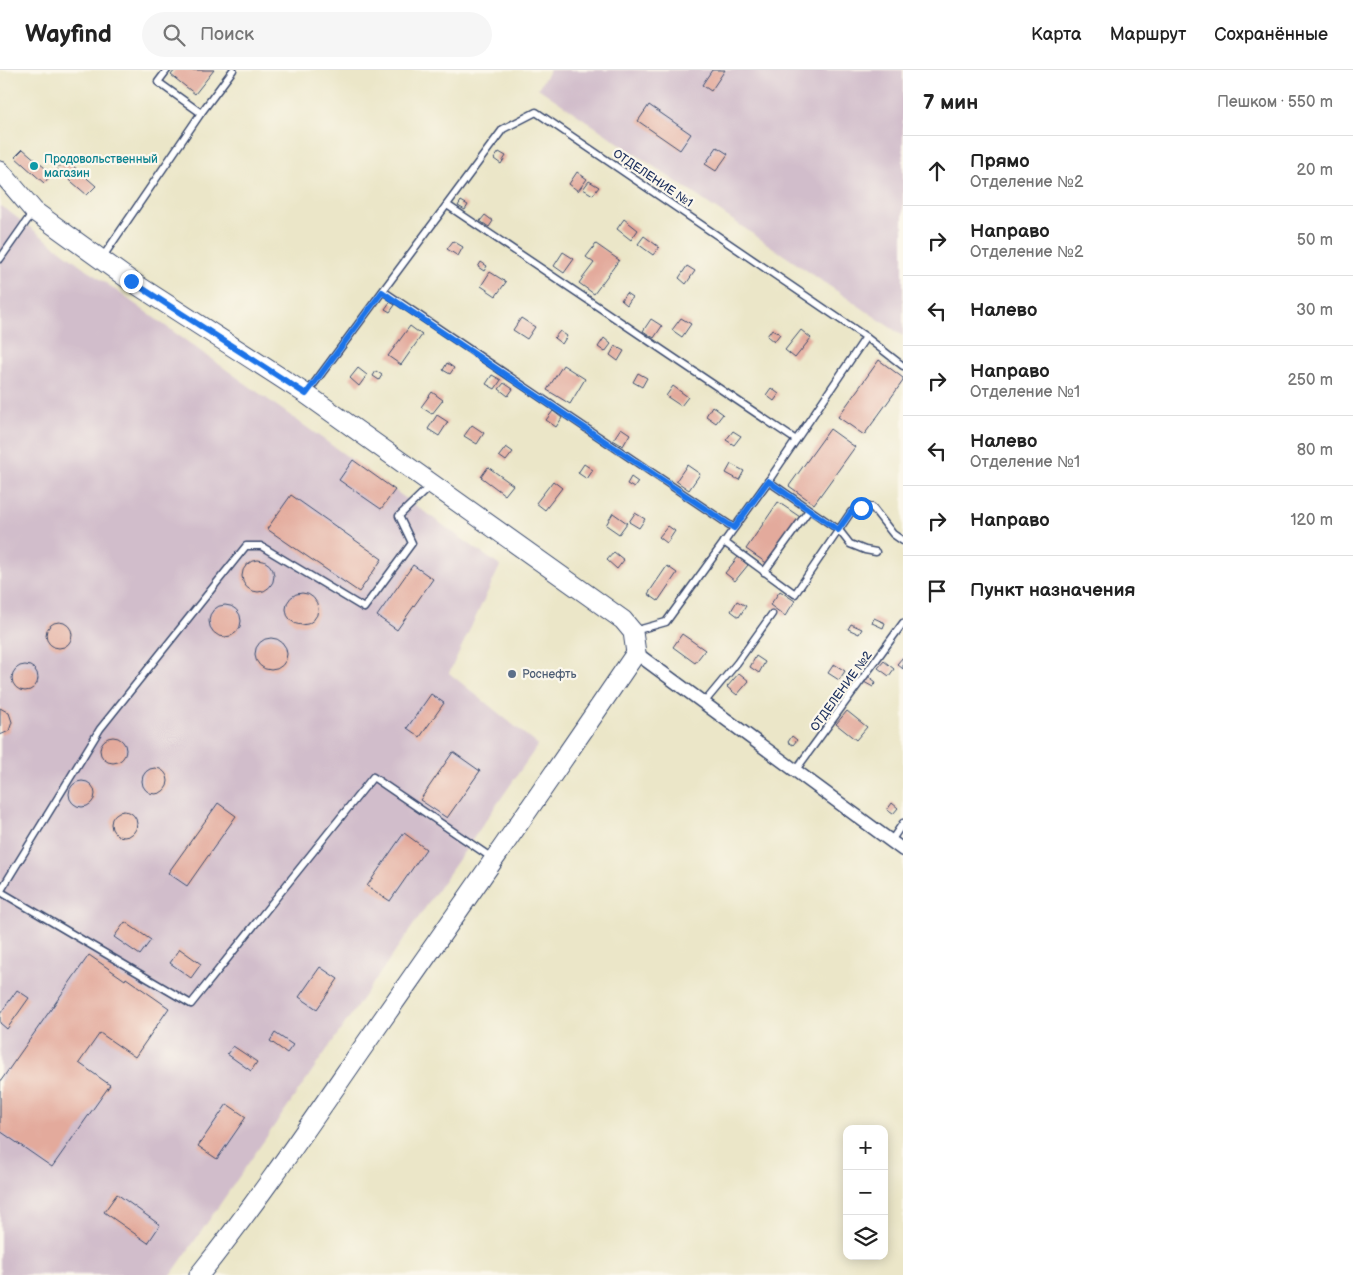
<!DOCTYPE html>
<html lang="ru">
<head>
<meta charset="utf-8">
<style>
  body { margin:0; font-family:"Balsamiq Sans",sans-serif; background:#f6f6f6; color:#222 }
  .controls { position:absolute; right:15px; bottom:15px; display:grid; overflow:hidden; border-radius:10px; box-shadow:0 2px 12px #0003 }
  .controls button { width:45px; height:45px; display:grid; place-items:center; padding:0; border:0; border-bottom:1px solid #e0e0e0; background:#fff; color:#222; font:25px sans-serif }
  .stop { position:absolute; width:15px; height:15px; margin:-11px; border:4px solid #1a73e8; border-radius:50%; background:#fff }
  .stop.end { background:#1a73e8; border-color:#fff; box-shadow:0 1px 5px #0008 }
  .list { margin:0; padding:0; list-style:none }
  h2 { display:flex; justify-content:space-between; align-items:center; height:65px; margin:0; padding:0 20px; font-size:21px }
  h2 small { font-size:16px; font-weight:400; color:#767676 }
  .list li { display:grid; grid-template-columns:32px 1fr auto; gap:15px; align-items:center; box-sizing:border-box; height:70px; padding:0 20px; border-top:1px solid #e0e0e0 }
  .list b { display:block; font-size:19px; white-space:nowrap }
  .list p { margin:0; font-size:16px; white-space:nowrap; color:#767676 }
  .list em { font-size:16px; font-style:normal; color:#767676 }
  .icon { flex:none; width:28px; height:28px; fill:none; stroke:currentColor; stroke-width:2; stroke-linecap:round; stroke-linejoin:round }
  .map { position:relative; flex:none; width:903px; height:1205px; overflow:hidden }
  header { display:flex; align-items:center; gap:30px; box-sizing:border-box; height:70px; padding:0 25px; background:#fff; border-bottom:1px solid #e0e0e0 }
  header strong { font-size:24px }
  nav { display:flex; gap:28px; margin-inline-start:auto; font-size:18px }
  .search { width:350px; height:45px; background:#f6f6f6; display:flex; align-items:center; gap:12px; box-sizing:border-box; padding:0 18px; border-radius:28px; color:#767676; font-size:19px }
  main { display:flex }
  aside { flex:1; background:#fff }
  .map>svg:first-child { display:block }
  .industrial { fill:#d1bdcb }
  .building { fill:#e3aa9c }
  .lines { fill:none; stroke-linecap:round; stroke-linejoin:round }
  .lane-casing { stroke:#3a4a6e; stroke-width:9 }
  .street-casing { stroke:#3a4a6e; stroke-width:15 }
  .primary-casing { stroke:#3a4a6e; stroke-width:21 }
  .lane { stroke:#fff; stroke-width:6 }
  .street { stroke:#fff; stroke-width:12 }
  .primary { stroke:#fff; stroke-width:19 }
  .route { stroke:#1a73e8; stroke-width:6 }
  .culture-dot { fill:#0f9aa8; stroke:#fbf7ec; stroke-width:2 }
  .service-dot { fill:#5c6f8a; stroke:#fbf7ec; stroke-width:2 }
  .labels { text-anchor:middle; stroke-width:4.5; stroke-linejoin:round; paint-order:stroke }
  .culture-label { font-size:12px; fill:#0d838f; stroke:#fbf7ec; text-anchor:start }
  .street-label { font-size:12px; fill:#1b2f5e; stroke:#fbf7ec }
  .service-label { font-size:12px; fill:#4e5e75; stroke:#fbf7ec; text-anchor:start }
</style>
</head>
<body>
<header>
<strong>Wayfind</strong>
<div class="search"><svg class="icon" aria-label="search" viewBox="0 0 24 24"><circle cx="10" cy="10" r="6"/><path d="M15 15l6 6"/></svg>Поиск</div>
<nav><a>Карта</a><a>Маршрут</a><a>Сохранённые</a></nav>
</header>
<main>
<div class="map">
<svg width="903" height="1205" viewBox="0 0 903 1205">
  <rect width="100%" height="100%" fill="#fbf7ec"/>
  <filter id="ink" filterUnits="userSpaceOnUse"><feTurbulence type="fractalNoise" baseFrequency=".02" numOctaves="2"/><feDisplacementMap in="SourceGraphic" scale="10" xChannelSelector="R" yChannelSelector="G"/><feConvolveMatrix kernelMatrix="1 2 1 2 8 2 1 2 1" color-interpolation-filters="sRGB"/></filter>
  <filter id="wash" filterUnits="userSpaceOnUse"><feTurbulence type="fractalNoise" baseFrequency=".0096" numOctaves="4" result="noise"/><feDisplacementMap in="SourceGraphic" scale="20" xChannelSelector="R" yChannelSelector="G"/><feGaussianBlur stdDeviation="1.12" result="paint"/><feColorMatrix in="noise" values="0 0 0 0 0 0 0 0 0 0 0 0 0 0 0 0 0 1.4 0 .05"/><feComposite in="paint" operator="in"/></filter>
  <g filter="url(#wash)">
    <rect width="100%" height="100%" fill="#ebe6c8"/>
    <!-- industrial -->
    <g class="industrial">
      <polygon points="550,0 903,0 903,266 538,18"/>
      <polygon points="0,135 82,196 500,496 449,603 538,675 171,1205 0,1205"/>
    </g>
    <g id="blocks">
      <!-- building -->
      <g class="building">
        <polygon points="175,0 214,0 195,24 171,5"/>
        <polygon points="712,0 725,0 711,21 702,15"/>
        <polygon points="649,35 691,64 680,80 638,51"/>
        <polygon points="717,77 728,84 716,101 705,94"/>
        <polygon points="23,79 52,104 44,113 15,87"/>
        <polygon points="499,82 506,86 501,94 494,89"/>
        <polygon points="65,89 96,116 87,125 57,99"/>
        <polygon points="577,102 587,109 578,121 569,114"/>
        <polygon points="589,111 599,117 593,125 583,119"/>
        <polygon points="461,131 468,135 465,140 458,136"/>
        <polygon points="485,145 493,151 489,157 480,151"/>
        <polygon points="624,149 638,160 631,170 617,159"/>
        <polygon points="644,166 659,177 653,185 638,174"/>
        <polygon points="453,171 463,177 458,186 447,179"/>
        <polygon points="596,174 619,190 594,224 579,213 594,193 586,187"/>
        <polygon points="563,182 574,189 564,203 554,196"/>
        <polygon points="481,192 487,196 484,201 478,197"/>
        <polygon points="687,196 695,201 686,214 679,208"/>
        <polygon points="490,202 506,212 496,226 481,216"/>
        <polygon points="626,223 632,227 627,235 621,230"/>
        <polygon points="390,232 395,235 390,242 385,239"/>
        <polygon points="521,248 535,257 527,269 513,260"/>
        <polygon points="681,248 691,254 682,267 672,260"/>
        <polygon points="651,249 662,256 654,268 643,261"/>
        <polygon points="410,256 422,265 401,295 388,286"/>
        <polygon points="772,259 780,264 774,272 767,266"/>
        <polygon points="801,260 811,268 795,288 785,280"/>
        <polygon points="560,261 567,266 562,274 554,268"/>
        <polygon points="604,268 611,274 605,282 598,277"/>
        <polygon points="615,276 624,281 618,291 610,285"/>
        <polygon points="879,290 903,308 903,311 864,365 838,347"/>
        <polygon points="447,293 454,298 450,304 443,300"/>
        <polygon points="563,295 585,309 570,334 547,320"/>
        <polygon points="358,298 367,305 359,316 350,308"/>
        <polygon points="376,301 382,305 379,310 373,306"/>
        <polygon points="638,303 647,308 642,317 633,312"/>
        <polygon points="492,305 501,310 495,319 486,314"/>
        <polygon points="504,313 513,319 508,326 499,319"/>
        <polygon points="673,316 688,327 681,336 666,326"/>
        <polygon points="771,318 779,324 774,331 766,325"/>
        <polygon points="432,322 443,330 432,344 421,337"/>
        <polygon points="712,336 723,344 716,353 706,346"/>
        <polygon points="553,341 562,348 556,357 546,350"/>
        <polygon points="437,345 448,352 439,366 428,359"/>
        <polygon points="472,355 484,363 477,374 464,366"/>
        <polygon points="621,358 630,364 623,376 613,370"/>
        <polygon points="830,359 855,377 814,434 789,416"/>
        <polygon points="733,361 741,366 734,375 726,370"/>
        <polygon points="506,377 513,382 506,391 499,386"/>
        <polygon points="353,390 395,420 381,439 339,410"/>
        <polygon points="584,394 593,400 587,409 578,403"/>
        <polygon points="731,394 744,401 739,410 726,403"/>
        <polygon points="687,395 700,404 689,420 676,411"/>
        <polygon points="488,397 513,415 505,425 481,407"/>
        <polygon points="631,407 638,412 634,418 627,414"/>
        <polygon points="553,411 562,418 545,440 536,433"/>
        <polygon points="291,425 382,489 359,522 267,459"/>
        <polygon points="778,432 800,447 768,494 746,479"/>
        <polygon points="613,443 627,453 619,464 606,455"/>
        <polygon points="635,443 645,449 639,458 629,452"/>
        <polygon points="668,456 675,461 667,473 659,467"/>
        <polygon points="614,482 624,490 617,499 607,490"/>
        <polygon points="738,487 748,495 735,511 725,503"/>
        <circle cx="258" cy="506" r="16"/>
        <polygon points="413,495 433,509 397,560 377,546"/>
        <polygon points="667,496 677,503 658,531 648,524"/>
        <polygon points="780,521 795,531 785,546 770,535"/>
        <circle cx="302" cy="539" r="16"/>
        <polygon points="737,531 746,536 739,547 731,541"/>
        <circle cx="225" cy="551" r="16"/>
        <polygon points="874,548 885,553 883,558 872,553"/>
        <circle cx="59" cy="565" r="13"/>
        <polygon points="851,554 862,559 859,564 848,559"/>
        <polygon points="682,564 705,580 695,593 673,577"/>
        <circle cx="271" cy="584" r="16"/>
        <polygon points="756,586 765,592 759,603 750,597"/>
        <polygon points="903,587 903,599 897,594"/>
        <polygon points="884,591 894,599 889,606 878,598"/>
        <polygon points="834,594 845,601 839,610 828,603"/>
        <circle cx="25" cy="608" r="13"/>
        <polygon points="739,603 749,611 737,625 727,617"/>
        <polygon points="868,606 876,612 873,617 864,612"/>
        <polygon points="431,624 444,633 420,667 407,658"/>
        <polygon points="0,638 9,643 12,652 9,661 0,665"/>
        <polygon points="847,641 867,657 856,670 836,654"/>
        <polygon points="792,666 797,670 793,675 788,672"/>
        <circle cx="113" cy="680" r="13"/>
        <polygon points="453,682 480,701 447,748 420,730"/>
        <circle cx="155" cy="711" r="13"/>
        <circle cx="82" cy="724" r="13"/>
        <polygon points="218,733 236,746 187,816 168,803"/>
        <polygon points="892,733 898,738 893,744 887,740"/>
        <circle cx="124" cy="754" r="13"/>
        <polygon points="404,763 426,779 390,831 367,816"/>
        <polygon points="125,852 151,870 140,885 114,867"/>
        <polygon points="180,879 201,894 191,908 170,893"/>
        <polygon points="89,885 125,910 126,908 169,938 135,987 100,963 79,993 110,1015 52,1097 0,1061 0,1012"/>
        <polygon points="320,897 338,909 317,939 299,927"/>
        <polygon points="17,920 29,928 7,959 0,953 0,944"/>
        <polygon points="275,963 293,975 287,983 270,971"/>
        <polygon points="233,976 257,992 251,1001 227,984"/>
        <polygon points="227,1034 246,1047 217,1089 198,1076"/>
        <polygon points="117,1124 160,1155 148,1173 104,1142"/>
      </g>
    </g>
  </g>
  <g filter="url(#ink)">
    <use href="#blocks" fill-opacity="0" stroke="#3a4a6e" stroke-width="1"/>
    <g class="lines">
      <defs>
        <g id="lane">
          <polyline points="167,0 158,12 201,43"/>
          <polyline points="447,135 796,370"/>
          <polyline points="102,188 201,43 233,0"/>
          <polyline points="0,189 33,142"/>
          <polyline points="383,221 734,458"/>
          <polyline points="307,323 503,59 536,42 866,267 903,296"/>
          <polyline points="768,411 839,460 850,474 865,480 876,482"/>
          <polyline points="724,472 795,524 851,442 861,438 872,437 893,464 903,471"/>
          <polyline points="764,502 809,440"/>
          <polyline points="634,561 666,552 767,413 866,267"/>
          <polyline points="703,634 737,593 772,544"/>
          <polyline points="795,701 903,553"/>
          <polyline points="891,771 903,753"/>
          <polyline points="0,822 100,659 246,476 261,476 364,538 412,473 399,446 431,415"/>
          <polyline points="1,822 191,934 373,707 492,788"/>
        </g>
        <polyline id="street" points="636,583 903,780"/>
        <path id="primary" d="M 0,101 L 34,141 L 131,211 L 306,324 L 623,550 L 633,562 L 636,583 C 547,714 457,843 366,973 C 312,1051 259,1130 199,1205"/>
      </defs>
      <!-- lane casing -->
      <use href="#lane" class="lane-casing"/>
      <!-- street casing -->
      <use href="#street" class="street-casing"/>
      <!-- primary casing -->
      <use href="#primary" class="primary-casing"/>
      <!-- lane -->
      <use href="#lane" class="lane"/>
      <!-- street -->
      <use href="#street" class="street"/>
      <!-- primary -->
      <use href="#primary" class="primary"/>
    </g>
  </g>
  <g class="lines" filter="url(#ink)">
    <!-- route -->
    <polyline class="route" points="131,211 306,324 382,222 734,458 768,411 838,460 851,442 861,438"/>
  </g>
  <!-- markers -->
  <circle class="culture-dot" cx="34" cy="96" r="5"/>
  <circle class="service-dot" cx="512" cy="604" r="5"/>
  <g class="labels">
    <!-- culture labels -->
    <g class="culture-label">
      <text x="44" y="93">Продовольственный<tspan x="44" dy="14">магазин</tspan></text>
    </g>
    <!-- street labels -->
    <g class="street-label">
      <text transform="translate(653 108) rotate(34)" y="4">ОТДЕЛЕНИЕ №1</text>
      <text transform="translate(841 621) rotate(-54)" y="4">ОТДЕЛЕНИЕ №2</text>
    </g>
    <!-- service labels -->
    <g class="service-label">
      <text x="522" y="608">Роснефть</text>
    </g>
  </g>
</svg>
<div class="controls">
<button>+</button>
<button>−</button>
<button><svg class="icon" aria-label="layers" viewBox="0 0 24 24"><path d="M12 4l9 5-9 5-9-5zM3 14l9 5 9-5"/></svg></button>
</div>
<div class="stop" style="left:861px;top:438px"></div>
<div class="stop end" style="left:131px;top:211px"></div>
</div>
<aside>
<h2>7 мин<small>Пешком · 550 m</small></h2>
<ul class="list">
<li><svg class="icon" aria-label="ahead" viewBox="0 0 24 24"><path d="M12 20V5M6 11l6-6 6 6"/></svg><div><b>Прямо</b><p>Отделение №2</p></div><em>20 m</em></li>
<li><svg class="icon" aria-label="right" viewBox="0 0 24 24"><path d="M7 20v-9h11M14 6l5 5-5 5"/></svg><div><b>Направо</b><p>Отделение №2</p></div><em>50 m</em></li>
<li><svg class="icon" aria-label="left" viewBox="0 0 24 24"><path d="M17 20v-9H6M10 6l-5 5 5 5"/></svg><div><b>Налево</b></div><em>30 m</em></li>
<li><svg class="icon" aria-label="right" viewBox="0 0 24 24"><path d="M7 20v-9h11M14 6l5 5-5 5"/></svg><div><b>Направо</b><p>Отделение №1</p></div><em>250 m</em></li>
<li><svg class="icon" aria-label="left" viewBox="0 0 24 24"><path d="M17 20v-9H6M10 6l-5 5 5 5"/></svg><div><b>Налево</b><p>Отделение №1</p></div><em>80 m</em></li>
<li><svg class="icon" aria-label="right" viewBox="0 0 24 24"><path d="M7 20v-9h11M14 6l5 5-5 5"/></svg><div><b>Направо</b></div><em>120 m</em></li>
<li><svg class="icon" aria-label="arrive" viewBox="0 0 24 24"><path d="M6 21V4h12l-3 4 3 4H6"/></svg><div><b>Пункт назначения</b></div></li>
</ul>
</aside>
</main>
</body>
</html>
